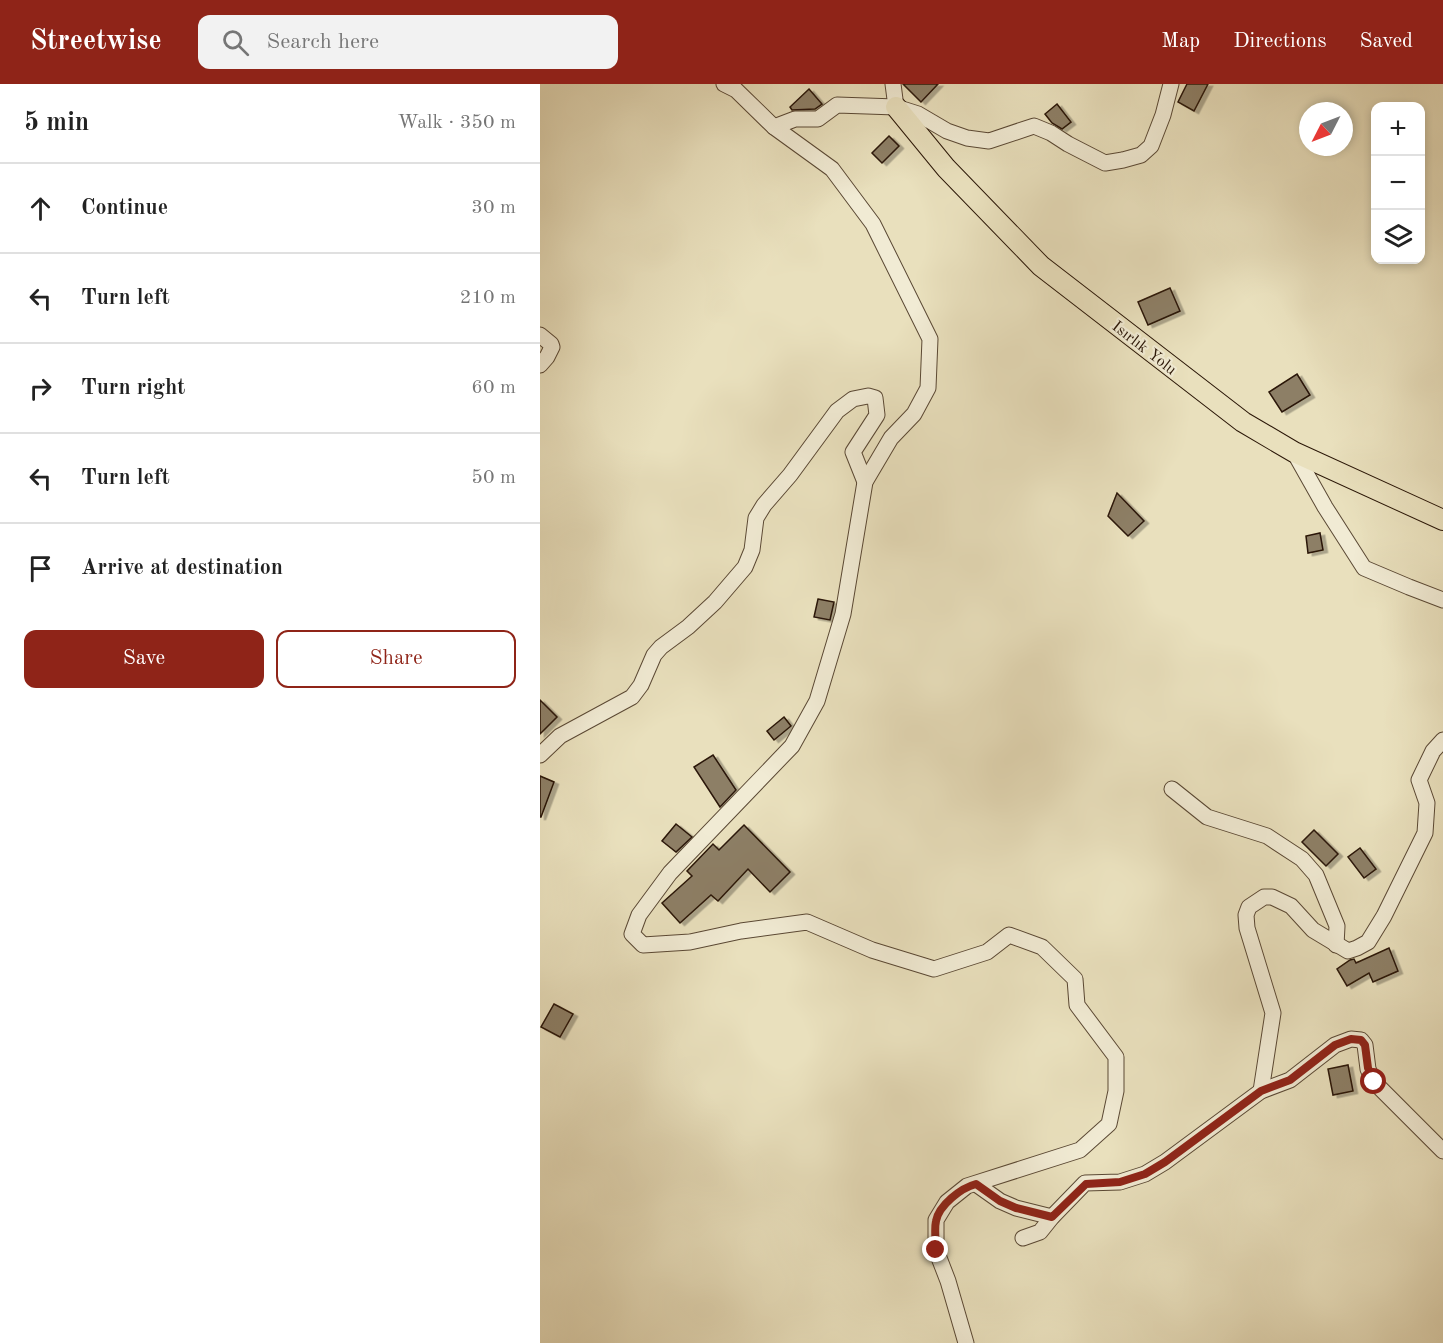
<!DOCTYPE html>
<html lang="en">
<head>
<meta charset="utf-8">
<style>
  body { margin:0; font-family:"Old Standard TT",serif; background:#f2f2f2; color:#222 }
  .controls { position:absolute; right:18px; top:18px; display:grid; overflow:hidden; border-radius:12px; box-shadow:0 3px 9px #0003 }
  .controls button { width:54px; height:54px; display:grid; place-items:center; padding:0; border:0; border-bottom:2px solid #e0e0e0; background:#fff; color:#222; font:30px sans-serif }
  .compass { position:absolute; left:759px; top:18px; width:54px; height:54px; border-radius:50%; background:#fff; box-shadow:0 3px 9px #0003; rotate:228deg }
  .stop { position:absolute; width:18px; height:18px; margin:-14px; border:4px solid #8f2418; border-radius:50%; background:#fff }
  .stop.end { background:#8f2418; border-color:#fff; box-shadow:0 2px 6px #0008 }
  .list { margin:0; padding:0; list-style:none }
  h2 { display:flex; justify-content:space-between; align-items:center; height:78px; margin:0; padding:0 24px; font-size:26px }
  h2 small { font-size:20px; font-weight:400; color:#767676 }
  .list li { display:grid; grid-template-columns:39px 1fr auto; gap:18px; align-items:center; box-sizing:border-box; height:90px; padding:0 24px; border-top:2px solid #e0e0e0 }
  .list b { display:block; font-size:22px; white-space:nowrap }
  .list em { font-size:20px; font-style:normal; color:#767676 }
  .actions { display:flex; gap:12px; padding:18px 24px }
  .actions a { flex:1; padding:14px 0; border:2px solid #8f2418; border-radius:12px; text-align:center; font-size:21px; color:#8f2418 }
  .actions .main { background:#8f2418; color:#fff }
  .icon { flex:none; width:33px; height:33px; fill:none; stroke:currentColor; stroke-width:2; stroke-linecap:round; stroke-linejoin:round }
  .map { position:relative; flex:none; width:903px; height:1259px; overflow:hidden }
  header { display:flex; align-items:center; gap:36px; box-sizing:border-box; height:84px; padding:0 30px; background:#8f2418; color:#fff }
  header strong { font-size:28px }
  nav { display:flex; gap:33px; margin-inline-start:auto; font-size:21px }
  .search { width:420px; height:54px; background:#f2f2f2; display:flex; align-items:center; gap:15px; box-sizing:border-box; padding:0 21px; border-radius:12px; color:#767676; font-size:22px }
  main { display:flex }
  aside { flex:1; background:#fff }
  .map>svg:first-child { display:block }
  .building { fill:#8d7f66; stroke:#2a1607; stroke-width:1.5; filter:url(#shadow) }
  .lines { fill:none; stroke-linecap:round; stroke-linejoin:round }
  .minor-casing { stroke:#5a4834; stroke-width:17 }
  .major-casing { stroke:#2a1607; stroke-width:22 }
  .minor { stroke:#f1ebd4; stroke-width:15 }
  .major { stroke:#e9e0bd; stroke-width:20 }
  .route { stroke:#8f2418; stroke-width:8 }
  .labels { text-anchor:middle; stroke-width:4.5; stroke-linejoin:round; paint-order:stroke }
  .street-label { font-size:16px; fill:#2a1607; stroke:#f1ebd4 }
</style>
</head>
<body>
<header>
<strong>Streetwise</strong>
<div class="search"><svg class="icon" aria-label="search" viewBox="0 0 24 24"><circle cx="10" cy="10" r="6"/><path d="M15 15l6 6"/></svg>Search here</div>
<nav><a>Map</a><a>Directions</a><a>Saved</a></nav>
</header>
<main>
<aside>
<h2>5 min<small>Walk · 350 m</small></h2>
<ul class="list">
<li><svg class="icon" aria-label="ahead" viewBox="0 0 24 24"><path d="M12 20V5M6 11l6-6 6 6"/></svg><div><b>Continue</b></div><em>30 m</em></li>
<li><svg class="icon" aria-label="left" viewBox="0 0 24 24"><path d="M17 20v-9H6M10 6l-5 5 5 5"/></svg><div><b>Turn left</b></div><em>210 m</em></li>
<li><svg class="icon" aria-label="right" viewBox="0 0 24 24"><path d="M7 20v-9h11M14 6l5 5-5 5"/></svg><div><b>Turn right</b></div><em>60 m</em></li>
<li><svg class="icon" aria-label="left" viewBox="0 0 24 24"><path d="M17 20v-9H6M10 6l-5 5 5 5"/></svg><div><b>Turn left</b></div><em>50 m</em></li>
<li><svg class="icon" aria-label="arrive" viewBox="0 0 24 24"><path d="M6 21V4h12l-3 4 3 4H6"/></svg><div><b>Arrive at destination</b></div></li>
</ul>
<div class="actions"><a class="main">Save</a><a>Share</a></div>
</aside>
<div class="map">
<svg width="903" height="1259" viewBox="0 0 903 1259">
  <defs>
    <filter id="shadow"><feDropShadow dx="4.5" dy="2.5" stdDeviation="0" flood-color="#0004"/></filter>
  </defs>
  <rect width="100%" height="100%" fill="#e9e0bd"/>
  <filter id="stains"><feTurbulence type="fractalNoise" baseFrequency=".00333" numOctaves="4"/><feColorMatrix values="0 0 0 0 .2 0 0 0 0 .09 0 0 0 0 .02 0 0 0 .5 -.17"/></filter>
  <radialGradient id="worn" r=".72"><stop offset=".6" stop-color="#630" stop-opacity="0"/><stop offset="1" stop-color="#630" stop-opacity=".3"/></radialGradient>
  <!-- building -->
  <g class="building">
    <polygon points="363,0 398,0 381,18"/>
    <polygon points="647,0 668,0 654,27 638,18"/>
    <polygon points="269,5 282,20 275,25 252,26 250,23"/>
    <polygon points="517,20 531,38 522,45 512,39 505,30"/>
    <polygon points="349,52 359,62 342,79 332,69"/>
    <polygon points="630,204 640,227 608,241 598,218"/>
    <polygon points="757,290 770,311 742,328 729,308"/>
    <polygon points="577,409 604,437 588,452 568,432"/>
    <polygon points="780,449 783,466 768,469 766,452"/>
    <polygon points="278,515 294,518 290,536 274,533"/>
    <polygon points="0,616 17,633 0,650"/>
    <polygon points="244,633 251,642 234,656 227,647"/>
    <polygon points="173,671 196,706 180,723 154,683"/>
    <polygon points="0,692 14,698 1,733 0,733"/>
    <polygon points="136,740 152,753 136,768 122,757"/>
    <polygon points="204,741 250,788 230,808 208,785 178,817 171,811 140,839 122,819 152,792 147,787 173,760 179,766"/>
    <polygon points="774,746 798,770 786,782 762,758"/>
    <polygon points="820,764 836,785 824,794 808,773"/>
    <polygon points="849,864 858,887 833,898 829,889 807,902 797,885 810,876 814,875 816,879"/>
    <polygon points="14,920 33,930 20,953 1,943"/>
    <polygon points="808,981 813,1007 793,1011 788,985"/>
  </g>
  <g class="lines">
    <defs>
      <g id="minor">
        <polyline points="184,0 196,6 234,43 292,85 333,140 390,255 388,304 374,330 351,354 325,398 303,530 277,617 252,662 130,789 99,831 92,850 103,861 150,858 201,847 267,838 332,866 394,885 447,868 469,851 502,863 535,895 537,921 576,973 576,1007 569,1040 540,1066 427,1102 407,1118 396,1136 396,1166 408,1197 426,1259"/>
        <polyline points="353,0 356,23"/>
        <polyline points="234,43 255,35 278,35 297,21 356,23 378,30 407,47 427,54 449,57 494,42 511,49 528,60 565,79 583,76 601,71 611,62 623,31 631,0"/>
        <polyline points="0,251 11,260 12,263 7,273 0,281"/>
        <polyline points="754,368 785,423 824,484 869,503 903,516"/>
        <polyline points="0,671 20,652 92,613 101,601 114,571 121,563 148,543 175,518 205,483 212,466 216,434 224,421 250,391 297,327 313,315 328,312 335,314 337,331 313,368 325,398"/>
        <polyline points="632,705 667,733 727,752 762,775 776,791 797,842 796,861"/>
        <polyline points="721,1007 733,929 707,844 706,831 709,823 724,813 732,813 751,822 773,846 808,867 817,864 828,858 844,832 885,749 887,719 879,696 893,667 903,656"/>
        <polyline points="436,1100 460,1117 476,1124 512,1133"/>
        <polyline points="483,1154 500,1148 512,1133 545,1099 580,1098 605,1090 625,1078 721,1007 750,996 795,961 811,955 821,956 825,961 828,985 834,998 903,1067"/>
      </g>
      <polyline id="major" points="356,23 406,84 501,182 703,338 754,368 903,436"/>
    </defs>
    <!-- minor casing -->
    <use href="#minor" class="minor-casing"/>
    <!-- major casing -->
    <use href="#major" class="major-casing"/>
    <!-- minor -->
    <use href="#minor" class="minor"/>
    <!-- major -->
    <use href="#major" class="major"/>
  </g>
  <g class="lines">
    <!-- route -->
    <path class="route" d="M 396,1166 C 396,1157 394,1146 396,1137 C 399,1121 421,1104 436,1100 L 460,1117 L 476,1124 L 512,1133 L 546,1100 L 580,1098 L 605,1090 L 625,1078 L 721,1007 L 750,996 L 795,961 L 811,955 L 821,956 L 825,961 L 828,984 L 834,998"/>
  </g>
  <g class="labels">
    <!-- street labels -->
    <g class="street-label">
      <text transform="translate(605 263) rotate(38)" y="6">Isırlık Yolu</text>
    </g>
  </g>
  <rect width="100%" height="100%" filter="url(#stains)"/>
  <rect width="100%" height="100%" fill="url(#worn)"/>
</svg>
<div class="controls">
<button>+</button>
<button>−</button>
<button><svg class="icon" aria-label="layers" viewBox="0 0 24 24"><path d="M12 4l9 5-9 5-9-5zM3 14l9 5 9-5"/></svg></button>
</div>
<svg class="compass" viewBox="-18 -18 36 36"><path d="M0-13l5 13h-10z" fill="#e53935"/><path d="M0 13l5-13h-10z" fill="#767676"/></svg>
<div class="stop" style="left:834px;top:998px"></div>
<div class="stop end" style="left:396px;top:1166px"></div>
</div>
</main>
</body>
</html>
